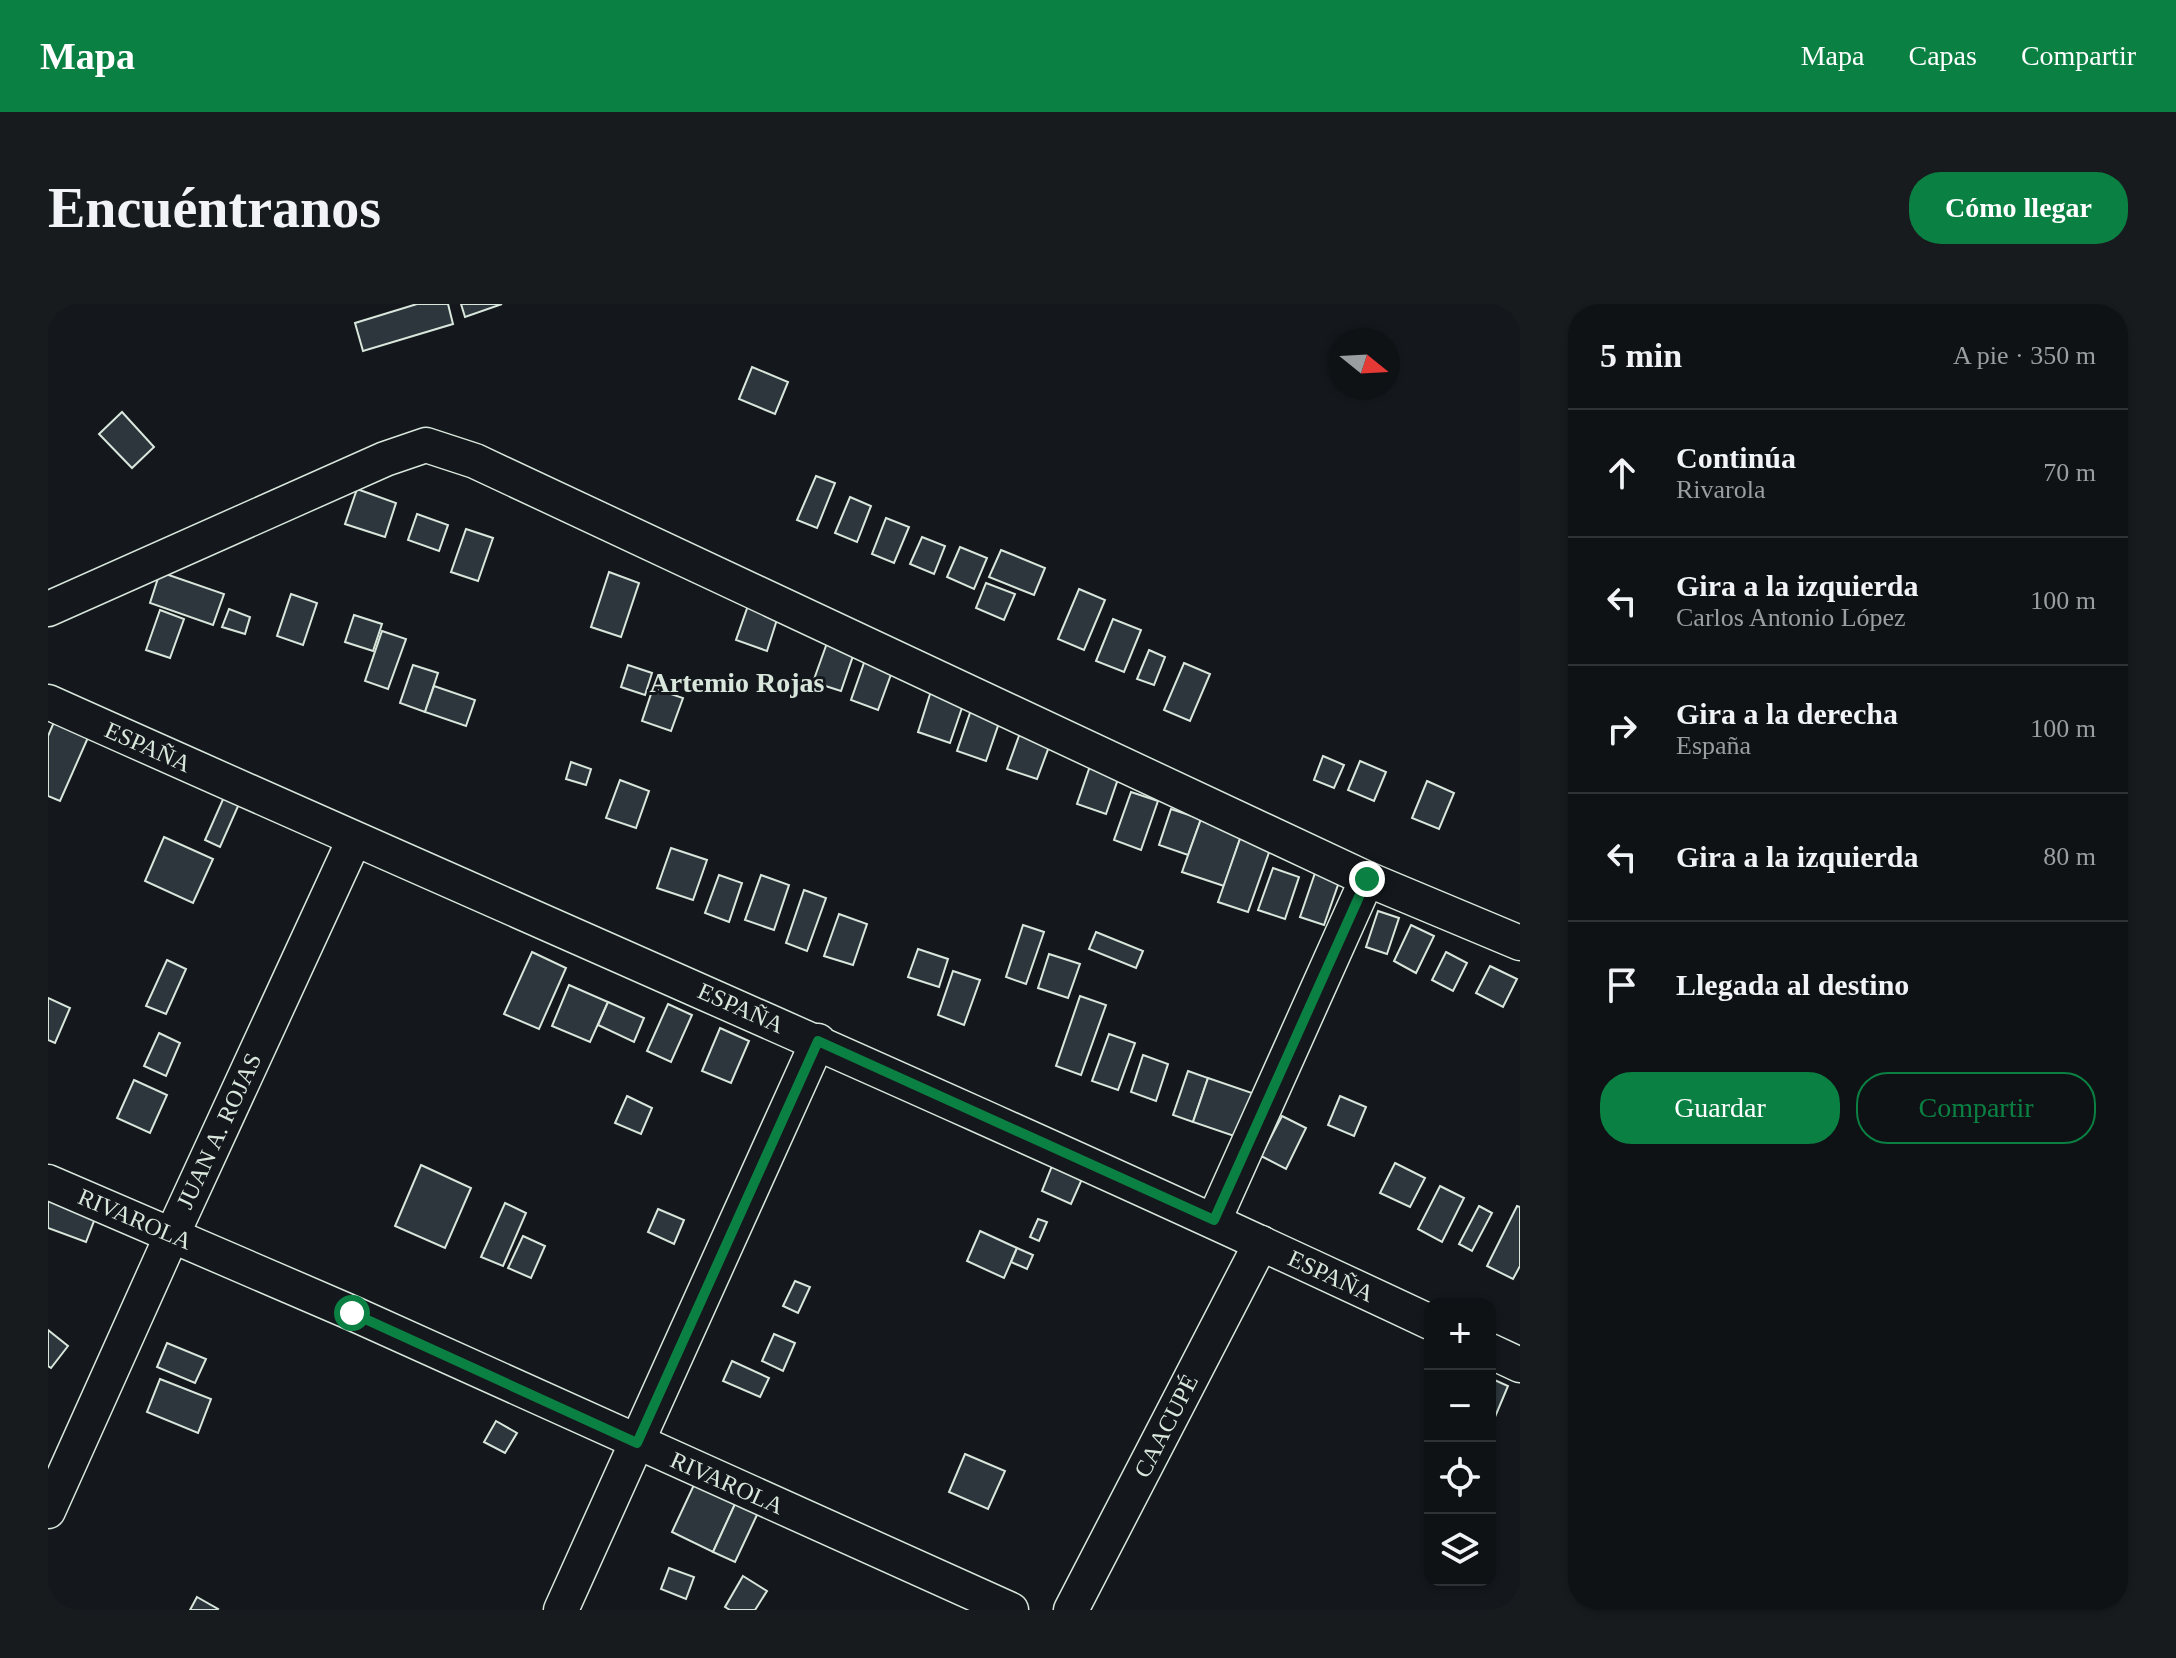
<!DOCTYPE html>
<html lang="es">
<head>
<meta charset="utf-8">
<style>
  body { margin:0; font-family:"Times New Roman",serif; background:#181b1e; color:#f1f3f6 }
  .controls { position:absolute; right:24px; bottom:24px; display:grid; overflow:hidden; border-radius:16px; box-shadow:0 2px 6px #0004 }
  .controls button { width:72px; height:72px; display:grid; place-items:center; padding:0; border:0; border-bottom:2px solid #2f3234; background:#0f1215; color:#f1f3f6; font:40px sans-serif }
  .compass { position:absolute; left:1280px; top:24px; width:72px; height:72px; border-radius:50%; background:#0f1215; box-shadow:0 2px 6px #0004; rotate:108deg }
  .stop { position:absolute; width:24px; height:24px; margin:-18px; border:6px solid #0b8043; border-radius:50%; background:#fff }
  .stop.end { background:#0b8043; border-color:#fff; box-shadow:0 2px 8px #0008 }
  .list { margin:0; padding:0; list-style:none }
  h2 { display:flex; justify-content:space-between; align-items:center; height:104px; margin:0; padding:0 32px; font-size:34px }
  h2 small { font-size:26px; font-weight:400; color:#9b9ea0 }
  .list li { display:grid; grid-template-columns:52px 1fr auto; gap:24px; align-items:center; box-sizing:border-box; height:128px; padding:0 32px; border-top:2px solid #2f3234 }
  .list b { display:block; font-size:30px; white-space:nowrap }
  .list p { margin:0; font-size:26px; white-space:nowrap; color:#9b9ea0 }
  .list em { font-size:26px; font-style:normal; color:#9b9ea0 }
  .actions { display:flex; gap:16px; padding:24px 32px }
  .actions a { flex:1; padding:18px 0; border:2px solid #0b8043; border-radius:32px; text-align:center; font-size:28px; color:#0b8043 }
  .actions .main { background:#0b8043; color:#fff }
  .icon { flex:none; width:44px; height:44px; fill:none; stroke:currentColor; stroke-width:2; stroke-linecap:round; stroke-linejoin:round }
  .map { position:relative; flex:none; width:1472px; height:1306px; overflow:hidden; border-radius:32px }
  header { display:flex; align-items:center; gap:48px; box-sizing:border-box; height:112px; padding:0 40px; background:#0b8043; color:#fff }
  header strong { font-size:38px }
  nav { display:flex; gap:44px; margin-inline-start:auto; font-size:28px }
  .intro { display:flex; align-items:center; justify-content:space-between; box-sizing:border-box; height:192px; padding:0 48px }
  h1 { margin:0; font-size:56px }
  .button { padding:20px 36px; border-radius:32px; background:#0b8043; color:#fff; font-size:28px; font-weight:700 }
  main { display:flex; gap:48px; padding:0 48px }
  aside { flex:1; background:#0f1215; border-radius:32px; box-shadow:0 2px 6px #0004 }
  .map>svg:first-child { display:block }
  .building { fill:#2c363c; stroke:#d8e6dc; stroke-width:2 }
  .lines { fill:none; stroke-linecap:round; stroke-linejoin:round }
  .minor-casing { stroke:#d8e6dc; stroke-width:37 }
  .minor { stroke:#14181c; stroke-width:34 }
  .route { stroke:#0b8043; stroke-width:10 }
  .labels { text-anchor:middle; stroke-width:6; stroke-linejoin:round; paint-order:stroke }
  .street-label { font-size:24px; fill:#d8e6dc; stroke:#14181c }
  .quarter-label { font-size:28px; font-weight:bold; fill:#d8e6dc; stroke:#14181c }
</style>
</head>
<body>
<header>
<strong>Mapa</strong>
<nav><a>Mapa</a><a>Capas</a><a>Compartir</a></nav>
</header>
<div class="intro"><h1>Encuéntranos</h1><a class="button">Cómo llegar</a></div>
<main>
<div class="map">
<svg width="1472" height="1306" viewBox="0 0 1472 1306">
  <rect width="100%" height="100%" fill="#14181c"/>
  <!-- building -->
  <g class="building">
    <polygon points="369,0 400,0 405,20 315,47 307,19"/>
    <polygon points="413,0 454,0 417,13"/>
    <polygon points="704,63 740,78 727,110 691,95"/>
    <polygon points="74,108 106,143 84,164 51,130"/>
    <polygon points="768,172 787,179 769,224 749,216"/>
    <polygon points="309,185 348,199 337,233 297,220"/>
    <polygon points="802,193 823,202 809,238 787,229"/>
    <polygon points="369,210 400,221 391,247 360,236"/>
    <polygon points="838,214 861,223 846,259 824,250"/>
    <polygon points="418,225 445,234 430,277 403,268"/>
    <polygon points="874,233 897,242 886,270 862,260"/>
    <polygon points="912,243 939,254 926,285 899,273"/>
    <polygon points="953,246 997,264 986,291 941,273"/>
    <polygon points="112,268 176,290 165,321 102,299"/>
    <polygon points="561,268 591,279 573,333 543,323"/>
    <polygon points="938,279 967,290 956,316 928,304"/>
    <polygon points="1031,285 1057,296 1036,346 1010,335"/>
    <polygon points="243,290 269,299 255,341 229,332"/>
    <polygon points="703,293 733,303 719,347 688,336"/>
    <polygon points="181,305 202,313 197,330 174,323"/>
    <polygon points="112,306 136,315 122,354 98,346"/>
    <polygon points="306,311 334,320 325,347 297,338"/>
    <polygon points="1065,315 1093,326 1076,368 1048,357"/>
    <polygon points="334,327 358,335 340,385 317,377"/>
    <polygon points="779,339 806,349 793,387 765,378"/>
    <polygon points="1101,346 1117,353 1106,381 1089,375"/>
    <polygon points="817,356 845,365 830,406 803,396"/>
    <polygon points="1136,359 1162,370 1142,417 1116,406"/>
    <polygon points="365,361 390,369 377,408 352,399"/>
    <polygon points="580,361 604,369 597,391 573,383"/>
    <polygon points="386,382 427,396 418,422 377,408"/>
    <polygon points="605,384 635,394 623,427 594,417"/>
    <polygon points="883,387 916,398 902,439 870,428"/>
    <polygon points="12,404 46,420 12,497 0,492 0,432"/>
    <polygon points="923,406 952,416 938,457 909,447"/>
    <polygon points="972,429 1002,440 989,475 959,465"/>
    <polygon points="1275,452 1296,461 1286,484 1266,476"/>
    <polygon points="1312,457 1338,468 1326,497 1300,486"/>
    <polygon points="523,458 543,465 538,481 518,475"/>
    <polygon points="1042,462 1071,472 1058,510 1029,500"/>
    <polygon points="572,476 601,487 588,524 558,514"/>
    <polygon points="1379,477 1406,489 1391,525 1364,514"/>
    <polygon points="1083,488 1110,497 1093,546 1066,536"/>
    <polygon points="176,493 191,500 172,543 157,536"/>
    <polygon points="1123,505 1153,515 1140,551 1111,541"/>
    <polygon points="1153,515 1194,529 1176,582 1134,568"/>
    <polygon points="1194,529 1224,540 1200,608 1170,598"/>
    <polygon points="116,533 165,555 145,599 97,577"/>
    <polygon points="623,544 659,556 645,596 609,584"/>
    <polygon points="1225,564 1251,573 1237,615 1210,606"/>
    <polygon points="1267,569 1291,578 1276,621 1252,613"/>
    <polygon points="671,571 694,579 681,618 657,609"/>
    <polygon points="713,571 741,581 726,626 697,616"/>
    <polygon points="756,586 778,594 759,647 738,639"/>
    <polygon points="1330,607 1351,614 1339,650 1318,643"/>
    <polygon points="791,610 819,620 805,661 776,652"/>
    <polygon points="975,621 996,628 978,680 958,673"/>
    <polygon points="1363,621 1386,632 1368,669 1346,657"/>
    <polygon points="1048,628 1095,647 1088,664 1041,645"/>
    <polygon points="870,645 900,655 891,683 860,673"/>
    <polygon points="484,648 518,664 491,725 456,710"/>
    <polygon points="1398,648 1419,659 1405,687 1384,676"/>
    <polygon points="1001,650 1032,660 1020,694 990,684"/>
    <polygon points="119,656 138,665 118,710 98,702"/>
    <polygon points="1442,662 1469,675 1455,703 1428,689"/>
    <polygon points="905,667 932,676 916,721 890,711"/>
    <polygon points="521,681 560,698 542,738 504,722"/>
    <polygon points="1032,692 1058,701 1033,771 1008,762"/>
    <polygon points="0,694 22,704 7,739 0,736"/>
    <polygon points="560,698 596,714 586,738 550,721"/>
    <polygon points="620,700 644,711 623,758 599,747"/>
    <polygon points="672,724 701,737 683,779 654,767"/>
    <polygon points="111,729 132,739 118,772 96,762"/>
    <polygon points="1061,730 1087,739 1070,786 1044,777"/>
    <polygon points="1095,751 1120,760 1108,797 1083,788"/>
    <polygon points="1140,767 1160,774 1145,818 1125,811"/>
    <polygon points="1160,774 1207,790 1192,834 1145,818"/>
    <polygon points="86,776 119,791 102,829 69,814"/>
    <polygon points="579,792 604,804 593,830 567,819"/>
    <polygon points="1292,792 1318,803 1306,832 1280,821"/>
    <polygon points="1234,812 1258,824 1238,865 1213,852"/>
    <polygon points="1347,859 1377,874 1362,903 1332,889"/>
    <polygon points="373,861 423,884 397,944 347,922"/>
    <polygon points="1004,862 1034,875 1023,900 994,887"/>
    <polygon points="1392,882 1416,894 1394,938 1370,925"/>
    <polygon points="0,890 49,909 38,938 0,924"/>
    <polygon points="457,899 478,909 455,962 433,953"/>
    <polygon points="1431,902 1444,909 1424,947 1411,940"/>
    <polygon points="1469,902 1472,903 1472,962 1465,975 1439,962"/>
    <polygon points="610,905 636,916 626,940 600,928"/>
    <polygon points="990,915 999,918 991,937 982,933"/>
    <polygon points="932,927 969,944 956,974 919,957"/>
    <polygon points="475,932 497,942 483,974 460,964"/>
    <polygon points="969,944 985,951 979,965 963,958"/>
    <polygon points="747,977 762,983 750,1009 735,1002"/>
    <polygon points="0,1026 20,1042 3,1064 0,1062"/>
    <polygon points="726,1030 747,1039 735,1067 714,1057"/>
    <polygon points="119,1039 158,1055 147,1079 109,1063"/>
    <polygon points="684,1057 721,1074 712,1093 675,1077"/>
    <polygon points="1442,1074 1460,1082 1447,1113 1442,1111"/>
    <polygon points="112,1075 163,1095 150,1129 99,1108"/>
    <polygon points="448,1117 469,1129 457,1149 436,1138"/>
    <polygon points="917,1150 957,1167 940,1205 901,1188"/>
    <polygon points="652,1168 693,1187 665,1248 624,1228"/>
    <polygon points="693,1187 715,1198 687,1258 665,1248"/>
    <polygon points="621,1264 646,1273 638,1295 613,1285"/>
    <polygon points="695,1272 719,1287 707,1306 682,1306 677,1303"/>
    <polygon points="149,1293 170,1305 169,1306 142,1306"/>
  </g>
  <g class="lines">
    <defs>
      <g id="minor">
        <polyline points="0,305 337,155 378,141 427,157 1319,575 1472,639"/>
        <path d="M 0,398 C 461,605 925,803 1382,1018"/>
        <polyline points="0,878 304,1009 963,1306"/>
        <polyline points="1166,916 1319,575"/>
        <polyline points="1442,1047 1472,1061"/>
        <polyline points="0,1207 124,931 306,536"/>
        <polyline points="513,1306 770,737"/>
        <polyline points="1023,1306 1213,939"/>
      </g>
    </defs>
    <!-- minor casing -->
    <use href="#minor" class="minor-casing"/>
    <!-- minor -->
    <use href="#minor" class="minor"/>
  </g>
  <g class="lines">
    <!-- route -->
    <polyline class="route" points="304,1009 589,1139 770,737 1166,916 1319,575"/>
  </g>
  <g class="labels">
    <!-- street labels -->
    <g class="street-label">
      <text transform="translate(100 443) rotate(24)" y="8">ESPAÑA</text>
      <text transform="translate(693 704) rotate(24)" y="8">ESPAÑA</text>
      <text transform="translate(171 827) rotate(-65)" y="8">JUAN A. ROJAS</text>
      <text transform="translate(87 915) rotate(23)" y="8">RIVAROLA</text>
      <text transform="translate(1283 972) rotate(25)" y="8">ESPAÑA</text>
      <text transform="translate(1118 1122) rotate(-63)" y="8">CAACUPÉ</text>
      <text transform="translate(679 1179) rotate(24)" y="8">RIVAROLA</text>
    </g>
    <!-- quarter labels -->
    <g class="quarter-label">
      <text x="689" y="388">Artemio Rojas</text>
    </g>
  </g>
</svg>
<div class="controls">
<button>+</button>
<button>−</button>
<button><svg class="icon" aria-label="locate" viewBox="0 0 24 24"><circle cx="12" cy="12" r="6"/><path d="M12 2v4M12 18v4M2 12h4M18 12h4"/></svg></button>
<button><svg class="icon" aria-label="layers" viewBox="0 0 24 24"><path d="M12 4l9 5-9 5-9-5zM3 14l9 5 9-5"/></svg></button>
</div>
<svg class="compass" viewBox="-18 -18 36 36"><path d="M0-13l5 13h-10z" fill="#e53935"/><path d="M0 13l5-13h-10z" fill="#9b9ea0"/></svg>
<div class="stop" style="left:304px;top:1009px"></div>
<div class="stop end" style="left:1319px;top:575px"></div>
</div>
<aside>
<h2>5 min<small>A pie · 350 m</small></h2>
<ul class="list">
<li><svg class="icon" aria-label="ahead" viewBox="0 0 24 24"><path d="M12 20V5M6 11l6-6 6 6"/></svg><div><b>Continúa</b><p>Rivarola</p></div><em>70 m</em></li>
<li><svg class="icon" aria-label="left" viewBox="0 0 24 24"><path d="M17 20v-9H6M10 6l-5 5 5 5"/></svg><div><b>Gira a la izquierda</b><p>Carlos Antonio López</p></div><em>100 m</em></li>
<li><svg class="icon" aria-label="right" viewBox="0 0 24 24"><path d="M7 20v-9h11M14 6l5 5-5 5"/></svg><div><b>Gira a la derecha</b><p>España</p></div><em>100 m</em></li>
<li><svg class="icon" aria-label="left" viewBox="0 0 24 24"><path d="M17 20v-9H6M10 6l-5 5 5 5"/></svg><div><b>Gira a la izquierda</b></div><em>80 m</em></li>
<li><svg class="icon" aria-label="arrive" viewBox="0 0 24 24"><path d="M6 21V4h12l-3 4 3 4H6"/></svg><div><b>Llegada al destino</b></div></li>
</ul>
<div class="actions"><a class="main">Guardar</a><a>Compartir</a></div>
</aside>
</main>
</body>
</html>
